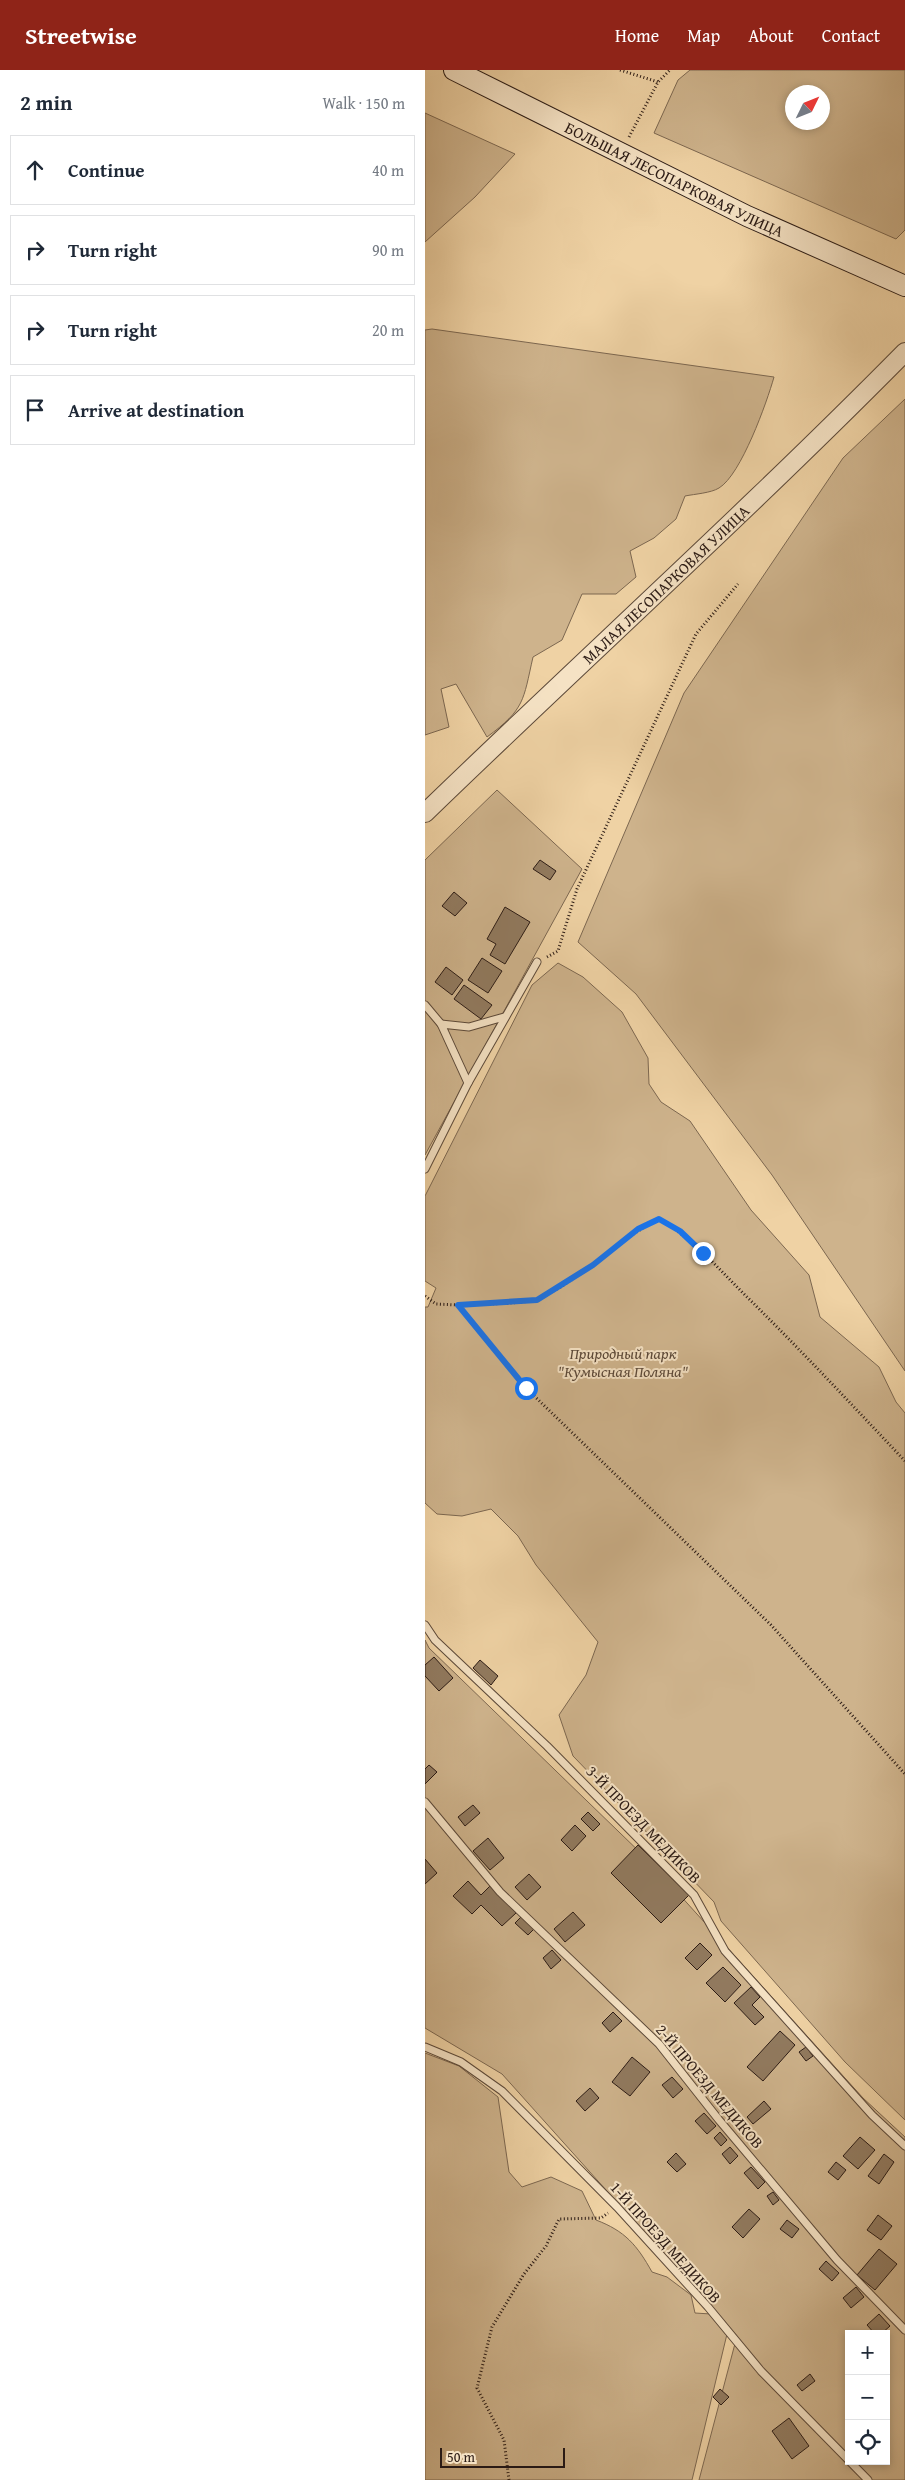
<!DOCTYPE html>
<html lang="en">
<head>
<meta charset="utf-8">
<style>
  body { margin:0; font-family:"Gentium Book Plus",serif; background:#f6f6f7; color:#1f2937 }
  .controls { position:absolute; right:15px; bottom:15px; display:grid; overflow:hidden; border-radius:0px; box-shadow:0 2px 8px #0003 }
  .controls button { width:45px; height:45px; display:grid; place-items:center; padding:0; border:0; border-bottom:1px solid #e0e1e3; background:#fff; color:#1f2937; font:25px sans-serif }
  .compass { position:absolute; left:360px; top:15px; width:45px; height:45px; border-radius:50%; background:#fff; box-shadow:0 2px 8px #0003; rotate:47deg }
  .scale { position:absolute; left:15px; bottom:12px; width:125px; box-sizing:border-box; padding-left:5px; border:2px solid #2b1b15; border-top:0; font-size:14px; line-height:18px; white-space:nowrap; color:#2b1b15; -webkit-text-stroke:4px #f5e2c4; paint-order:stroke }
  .stop { position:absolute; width:15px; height:15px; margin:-11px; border:4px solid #1a73e8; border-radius:50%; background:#fff }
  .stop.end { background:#1a73e8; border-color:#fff; box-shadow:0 1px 5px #0008 }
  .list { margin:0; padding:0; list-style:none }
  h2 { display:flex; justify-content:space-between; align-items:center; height:65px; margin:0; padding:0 20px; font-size:21px }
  h2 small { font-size:16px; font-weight:400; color:#747a83 }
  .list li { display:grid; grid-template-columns:32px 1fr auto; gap:15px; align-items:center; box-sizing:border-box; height:70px; margin:0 10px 10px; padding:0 10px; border:1px solid #e0e1e3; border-radius:0px }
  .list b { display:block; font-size:19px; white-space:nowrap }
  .list em { font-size:16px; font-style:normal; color:#747a83 }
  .icon { flex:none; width:28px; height:28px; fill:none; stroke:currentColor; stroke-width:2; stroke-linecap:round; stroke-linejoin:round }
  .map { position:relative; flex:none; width:480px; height:2410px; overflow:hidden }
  header { display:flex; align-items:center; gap:30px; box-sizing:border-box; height:70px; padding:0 25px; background:#8f2418; color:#fff }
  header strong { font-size:24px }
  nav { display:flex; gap:28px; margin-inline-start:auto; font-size:18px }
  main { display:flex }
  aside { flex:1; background:#fff }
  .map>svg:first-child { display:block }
  .green { fill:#ceb38c; stroke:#7c6750; fill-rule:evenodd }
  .building { fill:#917a5f; stroke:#2b1b15 }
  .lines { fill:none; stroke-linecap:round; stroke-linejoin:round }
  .service-casing { stroke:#5c4939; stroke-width:9 }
  .tertiary-casing { stroke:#5c4939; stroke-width:20 }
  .secondary-casing { stroke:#2b1b15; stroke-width:22 }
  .path { stroke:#2b1b15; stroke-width:3; stroke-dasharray:1 2.5; stroke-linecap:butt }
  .service { stroke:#f5e2c4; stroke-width:7 }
  .tertiary { stroke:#f5e2c4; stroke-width:18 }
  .secondary { stroke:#f5e2c4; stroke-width:20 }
  .route { stroke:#1a73e8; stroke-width:6 }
  .labels { text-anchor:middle; stroke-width:4; stroke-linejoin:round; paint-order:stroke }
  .street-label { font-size:16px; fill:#2b1b15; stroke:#f5e2c4 }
  .park-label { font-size:16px; font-style:italic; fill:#5c4939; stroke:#f5e2c4 }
</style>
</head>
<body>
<header>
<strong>Streetwise</strong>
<nav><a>Home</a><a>Map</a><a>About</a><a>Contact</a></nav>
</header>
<main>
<aside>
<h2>2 min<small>Walk · 150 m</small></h2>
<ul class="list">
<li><svg class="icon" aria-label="ahead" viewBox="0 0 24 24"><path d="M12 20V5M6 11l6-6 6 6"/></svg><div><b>Continue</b></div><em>40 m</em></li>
<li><svg class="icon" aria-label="right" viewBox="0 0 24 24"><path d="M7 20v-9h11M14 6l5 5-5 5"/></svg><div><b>Turn right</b></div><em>90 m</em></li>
<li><svg class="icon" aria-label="right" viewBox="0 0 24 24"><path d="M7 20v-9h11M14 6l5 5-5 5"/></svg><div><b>Turn right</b></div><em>20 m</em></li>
<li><svg class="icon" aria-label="arrive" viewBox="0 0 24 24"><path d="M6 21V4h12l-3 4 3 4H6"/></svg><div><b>Arrive at destination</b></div></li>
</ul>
</aside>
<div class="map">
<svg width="480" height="2410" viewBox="0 0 480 2410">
  <rect width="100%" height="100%" fill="#efd2a4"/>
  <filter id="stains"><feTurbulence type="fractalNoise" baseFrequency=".004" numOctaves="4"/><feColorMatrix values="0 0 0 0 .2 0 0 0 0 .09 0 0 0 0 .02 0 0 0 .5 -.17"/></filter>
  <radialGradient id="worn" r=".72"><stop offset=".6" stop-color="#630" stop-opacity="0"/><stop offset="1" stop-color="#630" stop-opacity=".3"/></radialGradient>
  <!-- green -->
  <g class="green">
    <path d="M 265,0 L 480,0 L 480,160 L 471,169 L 229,63 L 253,10 ZM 368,22 L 398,22 L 398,52 L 368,52 Z"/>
    <polygon points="0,43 90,84 50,127 0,172"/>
    <path d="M 7,259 L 349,307 C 342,332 316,405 294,418 C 286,423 270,424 260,426 L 251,449 L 229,468 L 205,481 L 211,507 L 191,524 L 157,524 L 137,570 L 108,587 C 98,631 100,639 62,667 L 31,614 L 16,619 L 24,657 L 0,665 L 0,260 Z"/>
    <polygon points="480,329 480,1301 347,1105 211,924 153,872 259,623 418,388"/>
    <polygon points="72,720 157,799 0,1085 0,790"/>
    <polygon points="133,893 158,907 197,942 223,988 224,1014 236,1032 265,1051 326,1140 384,1205 395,1247 454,1297 471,1332 480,1343 480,2050 420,1992 296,1851 289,1832 148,1686 134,1645 161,1605 173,1572 111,1495 93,1466 66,1439 37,1446 12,1444 0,1433 0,1237 3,1237 11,1218 0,1211 0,1126 107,915"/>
    <path d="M 0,1570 L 4,1578 L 225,1792 L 438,2028 L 480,2067 L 480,2410 L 274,2410 L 312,2266 L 77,2004 L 0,1958 ZM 424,2264 L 461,2264 L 461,2391 L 424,2391 Z"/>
    <path d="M 0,1983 L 34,1996 L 73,2027 L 84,2102 L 97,2117 L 126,2107 L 157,2121 L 171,2150 C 200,2161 212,2175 227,2202 L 242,2207 L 266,2225 L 270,2243 L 286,2244 L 302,2264 L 267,2410 L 0,2410 Z"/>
  </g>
  <!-- building -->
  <g class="building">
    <polygon points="115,790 131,801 125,810 108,799"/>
    <polygon points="29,822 42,833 30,846 17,836"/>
    <polygon points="80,837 105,852 80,894 65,885 71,874 62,869"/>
    <polygon points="57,888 77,901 63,923 43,910"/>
    <polygon points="21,897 38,910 27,925 10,912"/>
    <polygon points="39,915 67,935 56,949 29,929"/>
    <polygon points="9,1587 28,1608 14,1621 0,1606 0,1595"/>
    <polygon points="55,1590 73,1606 66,1615 48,1598"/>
    <polygon points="4,1695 12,1702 0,1714 0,1699"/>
    <polygon points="48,1735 55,1743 40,1756 33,1747"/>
    <polygon points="163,1742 175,1754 168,1761 156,1749"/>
    <polygon points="150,1755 161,1766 147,1781 136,1770"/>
    <polygon points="63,1768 79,1788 65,1800 48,1781"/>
    <polygon points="213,1775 264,1825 236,1853 186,1803"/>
    <polygon points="0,1789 12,1803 0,1814"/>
    <polygon points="104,1804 116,1817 102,1830 90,1817"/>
    <polygon points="43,1811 56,1825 65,1816 91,1843 77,1856 56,1835 47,1844 28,1826"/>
    <polygon points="148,1842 160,1855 140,1872 129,1859"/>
    <polygon points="96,1847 109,1859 103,1865 90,1853"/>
    <polygon points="275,1873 287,1885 272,1900 260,1888"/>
    <polygon points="127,1880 136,1890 126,1899 118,1888"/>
    <polygon points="298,1897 316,1915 300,1932 281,1913"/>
    <polygon points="326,1917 335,1927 327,1935 339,1947 330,1955 309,1933"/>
    <polygon points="188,1942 197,1951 185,1962 177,1953"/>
    <polygon points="355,1961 370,1975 338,2011 322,1997"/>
    <polygon points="381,1977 388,1986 381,1991 374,1982"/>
    <polygon points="207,1987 225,2002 205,2026 187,2012"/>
    <polygon points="247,2007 258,2019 248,2028 237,2015"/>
    <polygon points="165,2018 174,2028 160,2041 151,2031"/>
    <polygon points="339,2031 346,2039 328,2054 322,2047"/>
    <polygon points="279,2043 291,2056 282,2064 270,2051"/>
    <polygon points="295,2062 302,2070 296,2076 289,2068"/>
    <polygon points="435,2067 450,2080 433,2099 418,2086"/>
    <polygon points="305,2077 313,2086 305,2094 297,2084"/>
    <polygon points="251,2083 261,2094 252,2102 242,2092"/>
    <polygon points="459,2084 469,2092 454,2114 443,2106"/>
    <polygon points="411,2092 421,2100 413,2110 403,2102"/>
    <polygon points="326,2097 340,2112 333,2119 319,2103"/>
    <polygon points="348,2122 354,2130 348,2135 342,2126"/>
    <polygon points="324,2139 335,2149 318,2168 307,2157"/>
    <polygon points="453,2145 467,2156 456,2170 442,2160"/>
    <polygon points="362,2150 374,2159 367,2168 355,2159"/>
    <polygon points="454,2179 472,2194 450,2220 432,2205"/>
    <polygon points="401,2191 414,2203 407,2211 394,2199"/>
    <polygon points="431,2217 439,2227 426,2238 418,2228"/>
    <polygon points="454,2244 465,2256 456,2264 450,2264 442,2255"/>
    <polygon points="385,2304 390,2311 377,2321 372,2315"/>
    <polygon points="295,2319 304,2327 296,2335 288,2327"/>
    <polygon points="364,2348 384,2376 367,2389 347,2361"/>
  </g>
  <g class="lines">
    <defs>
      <g id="service">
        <polyline points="0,935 16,954"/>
        <polyline points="43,1013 16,954 44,957 79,947"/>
        <polyline points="0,1099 43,1013 112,892"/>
        <polyline points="0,1555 10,1570 122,1676 269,1825 300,1881 447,2045 480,2076"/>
        <polyline points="0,1732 75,1822 234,1974 294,2050 412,2190 480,2260"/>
        <polyline points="0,1977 36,1992 77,2021 192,2137 283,2237 336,2301 443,2410"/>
      </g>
      <g id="tertiary">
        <path id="s1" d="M 0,743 C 159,589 324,440 480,282"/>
      </g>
      <g id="secondary">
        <path id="s2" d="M 29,0 L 322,146 L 480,216"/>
      </g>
    </defs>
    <!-- service casing -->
    <use href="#service" class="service-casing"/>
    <!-- tertiary casing -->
    <use href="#tertiary" class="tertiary-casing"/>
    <!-- secondary casing -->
    <use href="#secondary" class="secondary-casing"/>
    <!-- path -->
    <g class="path">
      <polyline points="195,0 233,12"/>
      <polyline points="204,67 233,12 245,0"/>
      <polyline points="122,887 133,881 152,819 271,564 313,514"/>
      <polyline points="0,1226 11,1234 33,1235 101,1318 346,1555 480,1704"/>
      <path d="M 33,1235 C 49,1234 102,1234 113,1229 C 158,1209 191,1170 234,1149 C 267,1168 292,1197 319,1224 C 374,1278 427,1335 480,1391"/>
      <polyline points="84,2410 79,2370 52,2318 67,2257 99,2204 121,2176 134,2149 176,2148 183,2143"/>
    </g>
    <!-- service -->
    <use href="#service" class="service"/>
    <!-- tertiary -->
    <use href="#tertiary" class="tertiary"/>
    <!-- secondary -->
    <use href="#secondary" class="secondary"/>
  </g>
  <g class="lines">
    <!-- route -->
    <polyline class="route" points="101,1318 33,1235 112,1230 168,1195 213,1159 234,1149 255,1161 278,1183"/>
  </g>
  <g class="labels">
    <!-- street labels -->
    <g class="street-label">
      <text dy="6" stroke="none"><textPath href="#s2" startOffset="246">БОЛЬШАЯ ЛЕСОПАРКОВАЯ УЛИЦА</textPath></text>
      <text dy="6" stroke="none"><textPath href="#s1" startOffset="332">МАЛАЯ ЛЕСОПАРКОВАЯ УЛИЦА</textPath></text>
      <text transform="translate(219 1754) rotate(46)" y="6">3-Й ПРОЕЗД МЕДИКОВ</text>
      <text transform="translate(285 2016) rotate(50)" y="6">2-Й ПРОЕЗД МЕДИКОВ</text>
      <text transform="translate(241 2172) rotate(48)" y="6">1-Й ПРОЕЗД МЕДИКОВ</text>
    </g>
    <!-- park labels -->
    <g class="park-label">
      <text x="198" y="1289">Природный парк<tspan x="198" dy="18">"Кумысная Поляна"</tspan></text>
    </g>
  </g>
  <rect width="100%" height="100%" filter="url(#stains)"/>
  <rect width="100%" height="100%" fill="url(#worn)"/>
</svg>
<div class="controls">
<button>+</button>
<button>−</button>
<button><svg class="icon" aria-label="locate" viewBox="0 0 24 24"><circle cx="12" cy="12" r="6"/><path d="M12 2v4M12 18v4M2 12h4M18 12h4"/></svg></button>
</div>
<svg class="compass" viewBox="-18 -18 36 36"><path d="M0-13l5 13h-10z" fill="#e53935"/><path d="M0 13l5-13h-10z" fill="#747a83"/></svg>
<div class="scale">50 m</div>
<div class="stop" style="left:101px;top:1318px"></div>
<div class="stop end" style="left:278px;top:1183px"></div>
</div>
</main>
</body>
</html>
